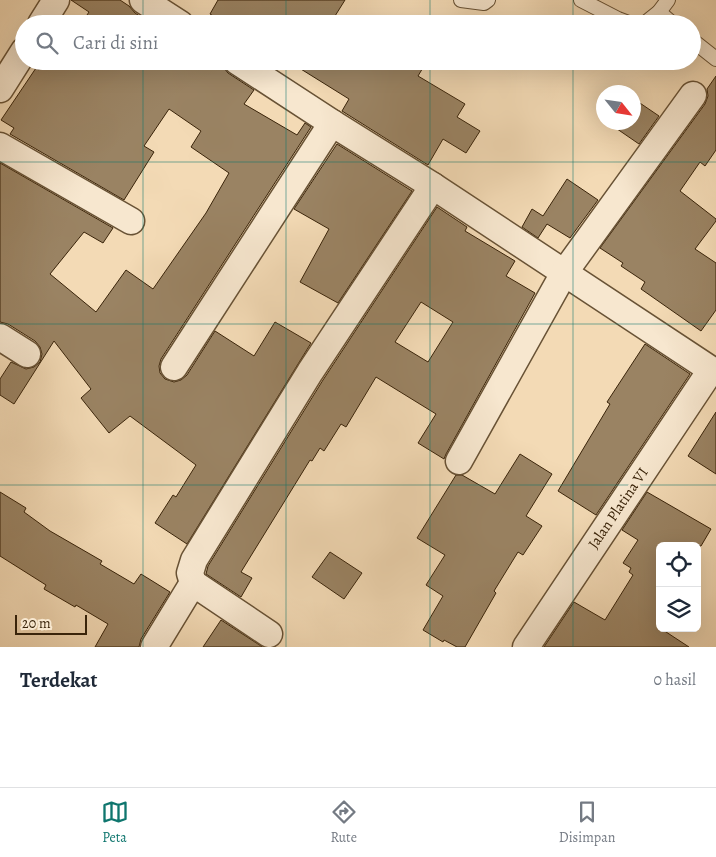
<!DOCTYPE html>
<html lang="id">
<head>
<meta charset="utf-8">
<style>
  body { margin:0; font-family:Alegreya,serif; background:#f2f2f3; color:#1f2937 }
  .controls { position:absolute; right:15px; bottom:15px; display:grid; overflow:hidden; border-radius:8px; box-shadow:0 5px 20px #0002 }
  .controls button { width:45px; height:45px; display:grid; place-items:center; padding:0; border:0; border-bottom:1px solid #e0e1e3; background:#fff; color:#1f2937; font:25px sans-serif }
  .compass { position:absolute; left:596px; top:85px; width:45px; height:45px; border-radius:50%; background:#fff; box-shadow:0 5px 20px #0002; rotate:120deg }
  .scale { position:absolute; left:15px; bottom:12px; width:72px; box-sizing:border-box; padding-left:5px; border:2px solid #3a240a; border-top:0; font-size:14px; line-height:18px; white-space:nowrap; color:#3a240a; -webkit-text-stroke:4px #f7e7cf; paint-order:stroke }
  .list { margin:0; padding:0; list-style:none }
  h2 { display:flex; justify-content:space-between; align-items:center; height:65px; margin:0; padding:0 20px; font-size:21px }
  h2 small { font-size:16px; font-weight:400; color:#747a83 }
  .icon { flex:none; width:28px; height:28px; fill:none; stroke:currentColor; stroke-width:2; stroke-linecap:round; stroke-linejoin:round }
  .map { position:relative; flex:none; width:716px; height:647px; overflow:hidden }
  .search { position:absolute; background:#fff; box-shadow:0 5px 20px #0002; left:15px; right:15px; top:15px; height:55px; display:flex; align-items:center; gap:12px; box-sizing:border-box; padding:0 18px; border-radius:28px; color:#747a83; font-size:19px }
  .sheet { height:140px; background:#fff }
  nav { display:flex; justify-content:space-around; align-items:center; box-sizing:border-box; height:70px; border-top:1px solid #e0e1e3; background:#fff; font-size:14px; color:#747a83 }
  nav a { display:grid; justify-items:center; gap:2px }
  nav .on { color:#0f766e }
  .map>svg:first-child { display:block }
  .building { fill:#9a8363; stroke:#3a240a; fill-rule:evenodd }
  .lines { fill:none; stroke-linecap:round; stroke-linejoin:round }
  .service-casing { stroke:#685235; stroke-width:16 }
  .minor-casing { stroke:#685235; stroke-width:29 }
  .service { stroke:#f7e7cf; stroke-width:14 }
  .minor { stroke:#f7e7cf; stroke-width:26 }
  .grid { fill:none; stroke:#0f766e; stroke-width:1; stroke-opacity:0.55 }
  .labels { text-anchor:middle; stroke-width:5; stroke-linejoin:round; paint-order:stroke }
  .street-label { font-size:15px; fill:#3a240a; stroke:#f7e7cf }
</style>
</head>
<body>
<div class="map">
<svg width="716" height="647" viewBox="0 0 716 647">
  <rect width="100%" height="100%" fill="#f3dab5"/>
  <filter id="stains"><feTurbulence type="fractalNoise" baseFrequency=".004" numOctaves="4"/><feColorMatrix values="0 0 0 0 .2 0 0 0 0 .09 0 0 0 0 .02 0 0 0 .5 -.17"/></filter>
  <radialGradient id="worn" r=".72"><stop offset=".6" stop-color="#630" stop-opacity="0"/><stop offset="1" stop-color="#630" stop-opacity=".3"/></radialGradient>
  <!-- building -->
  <g class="building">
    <polygon points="71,0 120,0 129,6 135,13 152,24 81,24 89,12"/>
    <polygon points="218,0 345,0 330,24 227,24 210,14"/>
    <polygon points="45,61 222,61 224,68 228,73 254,90 244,104 297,135 305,123 311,127 161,359 159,366 160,373 165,379 174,382 181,380 187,375 215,331 254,356 275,322 311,343 187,544 155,523 173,495 176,497 196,465 130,416 109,433 81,398 91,389 54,341 14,404 0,395 0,379 11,362 26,369 34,367 40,362 42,354 40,347 35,341 8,324 0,322 0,163 113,228 103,243 84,232 50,274 96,312 126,270 153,289 206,213 229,173 191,147 201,131 169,109 144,146 154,152 124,200 10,134 14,128 1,120 36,68 39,70"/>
    <polygon points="288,61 427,61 418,76 465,104 457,117 480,131 466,153 443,139 428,165 342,111 349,99"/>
    <polygon points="716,76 716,150 705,166 700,162 680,191 716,219 716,221 695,249 716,263 716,310 701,331 641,289 645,282 621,266 623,263 600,248 705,104 708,96 707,89"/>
    <polygon points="634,99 659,116 639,144 607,122 634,122"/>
    <polygon points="337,144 412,191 338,303 300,282 329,229 294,209"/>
    <polygon points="567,179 598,200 570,238 547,224 538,238 522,227 532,209 543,216"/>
    <path d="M 437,207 L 467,227 L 465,231 L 515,261 L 506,276 L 535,293 L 446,454 L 444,459 L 418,443 L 436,414 L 376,377 L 346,427 L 341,424 L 324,451 L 320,448 L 312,461 L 310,460 L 241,572 L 252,578 L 241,597 L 206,574 L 208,566 L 323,380 ZM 421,302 L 453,322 L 428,362 L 395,342 Z"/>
    <polygon points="645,344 690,374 596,515 558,491 610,404 607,402"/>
    <polygon points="716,412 716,474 688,456"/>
    <polygon points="520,454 552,474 526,516 542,526 523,555 518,552 494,591 496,593 465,647 457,647 444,640 443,642 423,630 443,596 426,585 445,555 417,538 456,475 462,475 495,494"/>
    <polygon points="0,492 26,508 24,512 50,531 102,561 100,564 134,584 141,574 170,592 141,639 139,647 95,647 108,624 76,605 75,607 44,589 46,585 0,556"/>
    <polygon points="647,492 711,529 701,546 660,546 660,628 689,647 544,647 574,602 605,620 633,575 629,572 631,568 623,563 638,540 622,530"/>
    <polygon points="330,552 362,573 344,599 312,577"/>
    <polygon points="221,620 261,646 262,647 203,647"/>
  </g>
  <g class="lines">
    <defs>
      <g id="service">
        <polyline points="461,0 484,3 488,0"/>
        <polyline points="581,0 618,19 631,24"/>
        <polyline points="659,12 673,24"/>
        <polyline points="644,24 659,12 668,0"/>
        <polyline points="692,40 716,59"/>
      </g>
      <g id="minor">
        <polyline points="143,0 180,24"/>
        <polyline points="41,24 56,0"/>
        <polyline points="237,61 332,123 433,186 716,373"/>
        <polyline points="0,89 24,51"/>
        <polyline points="0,146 131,221"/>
        <polyline points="0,337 27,354"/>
        <polyline points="174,367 332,123"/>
        <polyline points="459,461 564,273 693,95"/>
        <polyline points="269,634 193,583 190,573 194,560 310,372 433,186"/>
        <polyline points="154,647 193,583"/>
        <polyline points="526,647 711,370"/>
      </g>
    </defs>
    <!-- service casing -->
    <use href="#service" class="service-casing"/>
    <!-- minor casing -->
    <use href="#minor" class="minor-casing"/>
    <!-- service -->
    <use href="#service" class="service"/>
    <!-- minor -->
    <use href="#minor" class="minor"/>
  </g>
  <!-- grid -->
  <path class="grid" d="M 143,0 L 143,24M 286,0 L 286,24M 430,0 L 430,24M 573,0 L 573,24M 143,61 L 143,647M 286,61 L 286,647M 430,61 L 430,647M 573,61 L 573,647M 0,162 L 716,162M 0,324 L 716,324M 0,485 L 716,485"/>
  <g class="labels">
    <!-- street labels -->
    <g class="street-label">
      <text transform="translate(618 508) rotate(-56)" y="5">Jalan Platina VI</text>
    </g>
  </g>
  <rect width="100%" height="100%" filter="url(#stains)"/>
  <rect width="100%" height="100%" fill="url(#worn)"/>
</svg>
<div class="controls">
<button><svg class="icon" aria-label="locate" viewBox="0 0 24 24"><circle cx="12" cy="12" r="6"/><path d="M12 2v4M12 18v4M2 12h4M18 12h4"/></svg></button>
<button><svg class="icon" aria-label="layers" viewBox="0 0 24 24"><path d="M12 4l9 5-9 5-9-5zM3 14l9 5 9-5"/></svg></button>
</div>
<svg class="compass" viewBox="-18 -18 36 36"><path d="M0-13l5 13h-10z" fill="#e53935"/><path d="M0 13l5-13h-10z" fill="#747a83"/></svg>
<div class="scale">20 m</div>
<div class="search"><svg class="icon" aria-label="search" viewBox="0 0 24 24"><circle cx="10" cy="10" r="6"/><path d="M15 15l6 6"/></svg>Cari di sini</div>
</div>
<section class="sheet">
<h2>Terdekat<small>0 hasil</small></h2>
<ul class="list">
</ul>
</section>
<nav>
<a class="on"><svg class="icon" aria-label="map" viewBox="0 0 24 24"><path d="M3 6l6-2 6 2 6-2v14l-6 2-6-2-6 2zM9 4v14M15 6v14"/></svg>Peta</a>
<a><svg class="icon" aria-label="directions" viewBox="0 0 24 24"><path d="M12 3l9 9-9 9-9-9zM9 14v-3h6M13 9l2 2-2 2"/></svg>Rute</a>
<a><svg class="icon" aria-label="saved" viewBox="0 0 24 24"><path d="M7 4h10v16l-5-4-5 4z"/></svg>Disimpan</a>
</nav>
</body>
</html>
